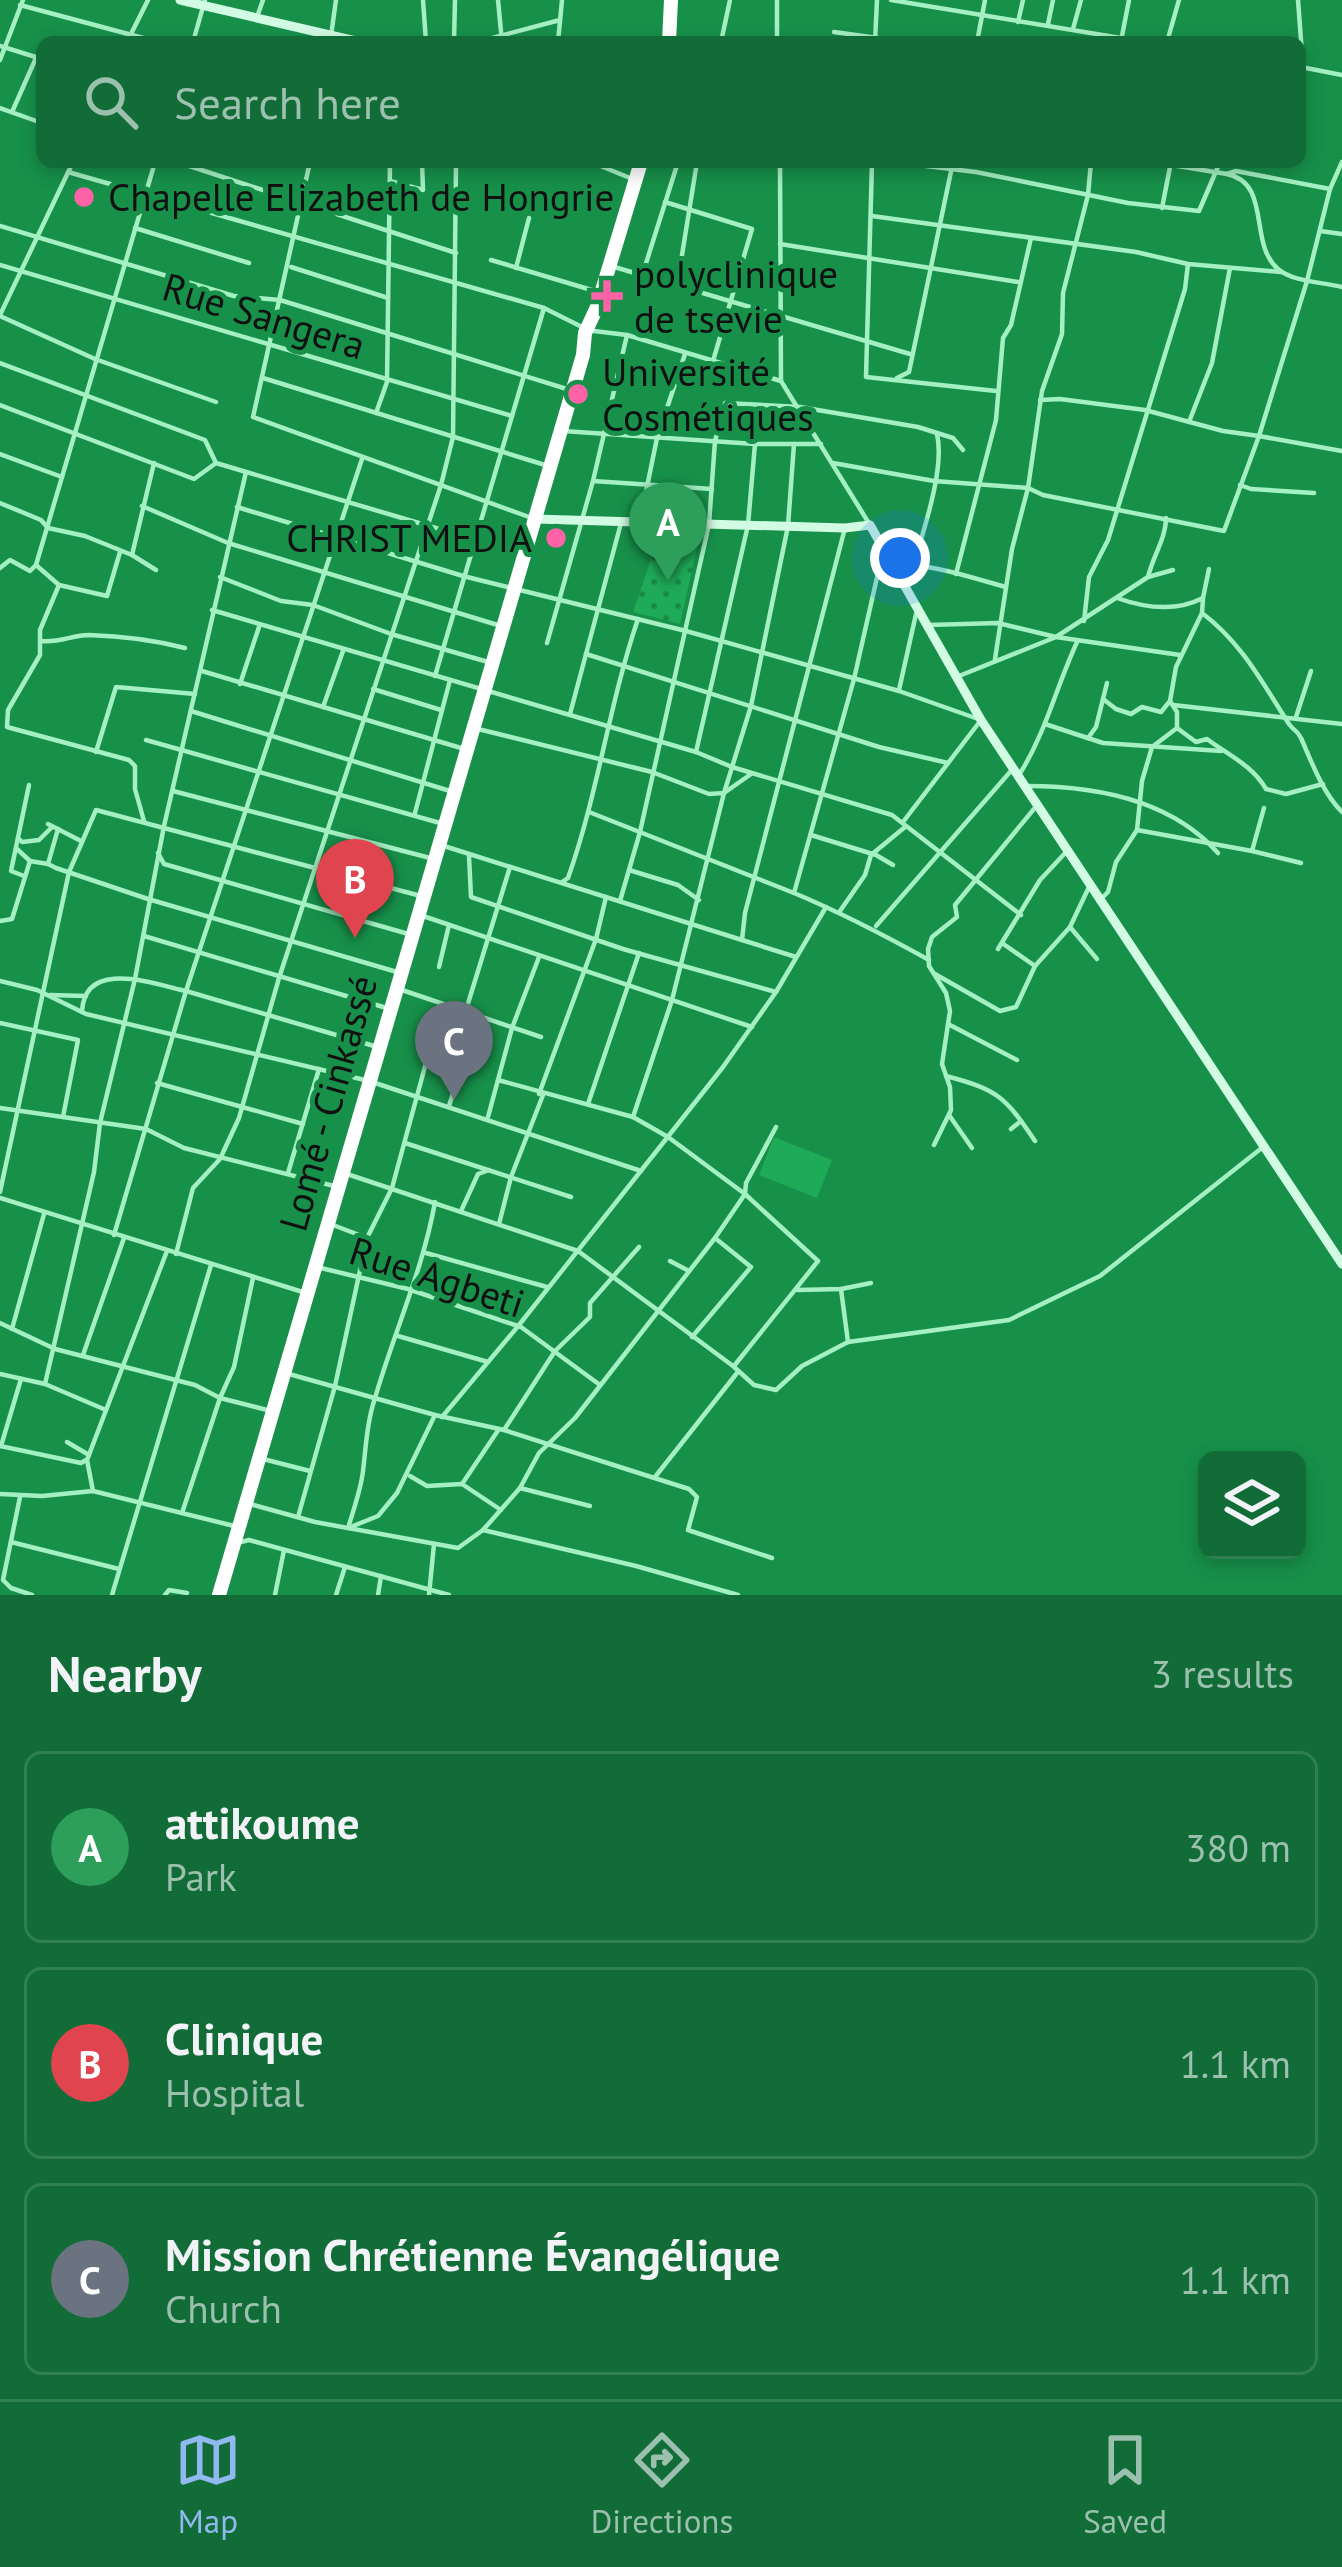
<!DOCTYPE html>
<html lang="en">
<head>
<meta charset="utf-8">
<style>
  body { margin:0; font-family:"PT Sans",sans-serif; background:#1a7140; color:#f1f3f6 }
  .controls { position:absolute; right:36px; bottom:36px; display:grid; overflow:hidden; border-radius:18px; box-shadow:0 6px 18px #0003 }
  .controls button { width:108px; height:108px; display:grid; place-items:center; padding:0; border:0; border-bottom:3px solid #307f53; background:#116c38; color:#f1f3f6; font:60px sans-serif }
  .you { position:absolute; left:900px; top:558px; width:42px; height:42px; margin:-30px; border:9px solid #fff; border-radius:50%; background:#1a73e8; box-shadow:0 0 0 18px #1a73e833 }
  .badge { display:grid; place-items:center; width:78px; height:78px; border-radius:50%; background:#90b9f0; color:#fff; font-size:39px; font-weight:700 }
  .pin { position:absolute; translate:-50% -99px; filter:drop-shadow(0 3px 6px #0008) }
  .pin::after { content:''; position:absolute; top:63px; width:42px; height:36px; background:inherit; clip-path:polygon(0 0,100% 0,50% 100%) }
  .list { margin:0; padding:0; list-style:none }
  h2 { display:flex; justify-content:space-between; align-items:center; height:156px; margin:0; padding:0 48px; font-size:51px }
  h2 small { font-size:39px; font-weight:400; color:#9cc0ae }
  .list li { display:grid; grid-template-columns:78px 1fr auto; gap:36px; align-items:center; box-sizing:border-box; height:192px; margin:0 24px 24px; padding:0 24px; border:3px solid #307f53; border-radius:18px }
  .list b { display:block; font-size:45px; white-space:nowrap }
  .list p { margin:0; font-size:39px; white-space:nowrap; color:#9cc0ae }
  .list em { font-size:39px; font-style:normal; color:#9cc0ae }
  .icon { flex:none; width:66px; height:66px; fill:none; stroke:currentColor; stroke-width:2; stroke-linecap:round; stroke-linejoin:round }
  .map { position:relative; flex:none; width:1342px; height:1595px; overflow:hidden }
  .search { position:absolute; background:#116c38; box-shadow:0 6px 18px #0003; left:36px; right:36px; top:36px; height:132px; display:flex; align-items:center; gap:30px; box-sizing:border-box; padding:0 42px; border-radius:18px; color:#9cc0ae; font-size:45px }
  .sheet { height:804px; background:#116c38 }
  nav { display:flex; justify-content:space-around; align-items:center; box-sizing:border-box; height:168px; border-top:3px solid #307f53; background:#116c38; font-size:33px; color:#9cc0ae }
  nav a { display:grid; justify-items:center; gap:6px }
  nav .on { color:#90b9f0 }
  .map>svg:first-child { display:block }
  .green { fill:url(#green-dots) }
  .pitch { fill:#1faa57 }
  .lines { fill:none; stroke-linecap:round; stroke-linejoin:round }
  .street { stroke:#a4f0c3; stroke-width:4.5 }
  .secondary { stroke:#d2fbe3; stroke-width:9 }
  .highway { stroke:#fff; stroke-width:14 }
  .poi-dot { fill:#ff63a7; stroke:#17904a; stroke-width:4.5 }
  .labels { text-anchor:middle; stroke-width:10; stroke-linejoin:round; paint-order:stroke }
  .poi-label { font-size:39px; fill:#111; stroke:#17904a; text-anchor:start }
  .street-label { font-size:39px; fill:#111; stroke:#17904a }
</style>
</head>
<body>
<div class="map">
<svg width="1342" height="1595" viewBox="0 0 1342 1595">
  <defs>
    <pattern id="green-dots" width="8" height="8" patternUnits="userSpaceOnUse" patternTransform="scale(3)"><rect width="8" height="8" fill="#1faa57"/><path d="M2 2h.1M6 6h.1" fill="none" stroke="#1a8947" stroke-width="1.8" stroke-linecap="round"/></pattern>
  </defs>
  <rect width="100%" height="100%" fill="#17904a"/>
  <!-- green -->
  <polygon class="green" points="662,527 700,534 680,624 633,612"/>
  <!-- pitch -->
  <polygon class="pitch" points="774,1137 832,1160 817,1198 759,1175"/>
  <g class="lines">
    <!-- street -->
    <g class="street">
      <polyline points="423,0 426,42"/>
      <polyline points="498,0 502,42"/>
      <polyline points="777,0 777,42"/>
      <polyline points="891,0 1145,42"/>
      <polyline points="1298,0 1303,67"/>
      <polyline points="20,5 158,42"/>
      <polyline points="257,17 263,0"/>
      <polyline points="1018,22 1023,0"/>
      <polyline points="1048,24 1053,0"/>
      <polyline points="1073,29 1081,0"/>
      <polyline points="834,32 907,42"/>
      <polyline points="331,36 336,0"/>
      <polyline points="1122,36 1129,0"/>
      <polyline points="127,42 148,0"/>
      <polyline points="193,42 205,0"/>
      <polyline points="454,42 455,0"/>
      <polyline points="477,42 560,20"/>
      <polyline points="558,42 562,0"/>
      <polyline points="721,42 730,0"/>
      <polyline points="875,42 877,0"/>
      <polyline points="977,42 985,0"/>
      <polyline points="1167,42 1179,0"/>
      <polyline points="0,46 42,59"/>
      <polyline points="0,60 23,0"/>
      <polyline points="1306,68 1342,75"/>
      <polyline points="0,108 42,123"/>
      <polyline points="12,112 36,58"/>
      <polyline points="177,162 456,253"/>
      <polyline points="310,162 253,417 529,517"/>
      <polyline points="591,162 630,178"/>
      <polyline points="780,162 781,381 870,525"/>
      <polyline points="872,162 866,377 996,391"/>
      <polyline points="893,162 976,172 1128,203 1199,211 1220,162"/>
      <polyline points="1153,162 1227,174 1236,171 1330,189"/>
      <polyline points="68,172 544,308 584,328"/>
      <path d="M 1227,174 C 1272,183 1248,244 1278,269 C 1293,282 1322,282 1342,287"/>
      <polyline points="390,181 423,190 422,162"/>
      <polyline points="665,202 752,229 713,361"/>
      <polyline points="1162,208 1171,162"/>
      <polyline points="872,216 1136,252 1188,264 1281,272"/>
      <polyline points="0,226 234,296 280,300 570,390"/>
      <polyline points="135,228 249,263"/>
      <polyline points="1320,231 1342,234"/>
      <polyline points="780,244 1018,282"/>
      <polyline points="491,260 595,291"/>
      <polyline points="0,265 512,416"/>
      <polyline points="611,266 910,354"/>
      <polyline points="291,267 388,298"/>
      <polyline points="516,268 529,218"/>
      <polyline points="642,276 678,162"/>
      <polyline points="677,286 697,162"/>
      <polyline points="0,315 73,162"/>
      <polyline points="0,316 95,359 216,402"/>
      <polyline points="594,331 627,335 781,381"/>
      <polyline points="0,363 205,440 216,463 473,539"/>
      <polyline points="263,378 545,465"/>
      <polyline points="897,378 909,372 953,162"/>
      <polyline points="1040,400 1060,399 1145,410 1223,431 1259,436 1307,281 1330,189 1342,162"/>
      <polyline points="0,405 194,479 216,463"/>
      <polyline points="376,413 387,382 390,162"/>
      <polyline points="1189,422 1212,363 1230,268"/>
      <polyline points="563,431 755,444 821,444"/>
      <polyline points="0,454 62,477"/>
      <polyline points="362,459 186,991 374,1046"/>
      <polyline points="833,463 934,481 1028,488 1043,495 1224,531 1259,436 1342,451"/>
      <polyline points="593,481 712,489"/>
      <polyline points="1240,485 1251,489 1314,493"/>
      <polyline points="0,503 41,520 48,528 85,536 132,555 156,570"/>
      <polyline points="142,506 228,543 501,626"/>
      <polyline points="237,507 463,576 686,631 899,691 981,720 903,822"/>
      <polyline points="640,521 657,438 685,354"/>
      <path d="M 883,551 L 854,679 L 794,893 C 842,913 884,935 929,960"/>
      <polyline points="120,552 107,596 59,585 36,565 155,162"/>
      <polyline points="132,555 154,463"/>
      <path d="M 914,563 C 924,529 945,468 937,434"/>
      <path d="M 898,566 C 923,561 979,580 1006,587"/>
      <polyline points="0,568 10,560 30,571 36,565"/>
      <polyline points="956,574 996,420 1003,338 1011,325 1031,238"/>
      <polyline points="220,577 281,601 313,605 391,634 488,662"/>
      <polyline points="1148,577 1173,570"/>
      <polyline points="59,585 40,630 40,655 8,710 7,727 129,760 135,766 135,789 144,821"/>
      <path d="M 1117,598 C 1145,608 1176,612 1203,598 L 1202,613 C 1242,643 1263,684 1289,724 C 1295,732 1296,729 1301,738 C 1312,763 1323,793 1342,812"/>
      <polyline points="1203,598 1209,569"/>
      <polyline points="212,610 696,752 732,767 892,815 1021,915"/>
      <polyline points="1084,621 1089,577 1108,540 1185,289 1188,264"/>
      <polyline points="928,625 998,623 1056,637 1180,655"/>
      <path d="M 41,641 C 60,643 72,635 89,635 C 121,636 154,640 185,648"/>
      <polyline points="547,643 593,481 627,335"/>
      <polyline points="586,654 879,747 948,763"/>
      <polyline points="995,659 1012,549 1028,488 1042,391 1062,334 1063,293 1088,195 1091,162"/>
      <polyline points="202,671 461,748"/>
      <polyline points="435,676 544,308"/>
      <path d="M 959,676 L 1056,637 L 1148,577 C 1153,556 1166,538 1166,518"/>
      <polyline points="240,684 259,627"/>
      <polyline points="373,689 441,710"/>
      <polyline points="899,690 916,614"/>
      <polyline points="1103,699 1116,709 1131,714 1142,707 1161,712 1170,701"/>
      <polyline points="1173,705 1342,724"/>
      <polyline points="323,707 343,651"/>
      <polyline points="191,711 450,791"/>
      <polyline points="570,714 621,523"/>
      <polyline points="1296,717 1311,671"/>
      <polyline points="1045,724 1103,743 1221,751"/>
      <polyline points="1177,728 1177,712 1170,701 1176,667 1202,613"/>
      <polyline points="478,729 652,772 709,794 724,793 751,774"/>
      <polyline points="1088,738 1096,727 1107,683"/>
      <polyline points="146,740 440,823"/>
      <polyline points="96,752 116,687 195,694"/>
      <polyline points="696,752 748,525 755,444"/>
      <path d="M 1019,775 C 1046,733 1057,684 1078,640"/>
      <path d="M 1027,786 C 1096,786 1170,799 1218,853"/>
      <polyline points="173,791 434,859"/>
      <polyline points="589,812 794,893"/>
      <polyline points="415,813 450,680"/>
      <polyline points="48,824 81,841"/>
      <polyline points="58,829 48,864 56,868 148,899 397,972"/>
      <polyline points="1137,830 1252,851 1264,808"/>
      <polyline points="811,835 876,855 893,865"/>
      <polyline points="18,838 22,842 39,840 52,827"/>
      <polyline points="444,846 742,940 745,913 845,528"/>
      <polyline points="17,849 30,861 48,864"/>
      <polyline points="1252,851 1301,863"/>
      <polyline points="158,853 164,864 412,935"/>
      <polyline points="469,856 471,897 623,949 776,992"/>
      <polyline points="629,870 678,885 699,900"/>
      <polyline points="24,876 11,871 29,785"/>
      <path d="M 562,882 L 568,878 C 598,794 609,704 638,619"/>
      <path d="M 1103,897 L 1108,892 L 1116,862 L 1137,830 L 1142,781 L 1152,747 L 1177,728 L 1196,742 L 1207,739 C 1228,755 1252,765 1266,789 L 1286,794 L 1323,784"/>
      <polyline points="620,901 640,832 709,524 715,441 725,403 800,407 918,427 953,438 963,450"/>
      <polyline points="840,911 865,875 871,855 905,827"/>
      <polyline points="423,916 752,1027"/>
      <polyline points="0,921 12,919 30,861"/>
      <polyline points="876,926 1010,772"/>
      <polyline points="1070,927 1097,959"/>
      <polyline points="144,936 390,1009"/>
      <polyline points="742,940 796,957"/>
      <polyline points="1002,943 1035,966"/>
      <polyline points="998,949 1040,880 1067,851"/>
      <polyline points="439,967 449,925"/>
      <polyline points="935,974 1000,1011 1016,1007 1035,966 1070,927 1089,887"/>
      <polyline points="0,981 37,990 86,1014 369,1081 641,1171"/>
      <polyline points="402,990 541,1037"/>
      <polyline points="50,995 86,996"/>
      <polyline points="466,1010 510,867"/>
      <path d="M 82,1012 C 84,958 154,984 186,991 L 114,1235"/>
      <polyline points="0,1023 78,1040 63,1117"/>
      <polyline points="948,1024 1017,1060"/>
      <path d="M 946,1076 C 999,1090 1005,1097 1035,1141"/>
      <polyline points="498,1080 633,1117 668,1137 745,1194 818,1261 734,1366"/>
      <polyline points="157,1083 303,1124"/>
      <polyline points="539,1094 596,939 606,897"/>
      <polyline points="588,1104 639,953"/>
      <polyline points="449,1106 477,1016"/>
      <polyline points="0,1108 146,1129 184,1148 338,1187"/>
      <polyline points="949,1115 972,1148"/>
      <polyline points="488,1117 512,1028 539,957"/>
      <polyline points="633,1117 672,1000 724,793 751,706 788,526 794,444"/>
      <polyline points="1011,1129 1021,1121"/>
      <polyline points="405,1143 571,1197"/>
      <polyline points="934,1145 951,1110 950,1087 942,1064 950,1011 946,993 929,966 928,949 932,937 957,917 955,905 1038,804"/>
      <polyline points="288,1173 319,1069"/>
      <polyline points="347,1174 578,1251 733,1366 754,1385 776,1390 802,1366 848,1342 1009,1320 1100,1276 1263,1147"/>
      <polyline points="0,1192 69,872 96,810 421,896"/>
      <polyline points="0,1198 306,1293"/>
      <polyline points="461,1211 478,1174 489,1170"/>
      <polyline points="499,1224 511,1177 543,1095"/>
      <polyline points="333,1225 367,1238"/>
      <polyline points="426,1253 547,1287"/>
      <polyline points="176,1254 193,1188 220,1159 239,1118 279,978 441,485 453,437 456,162"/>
      <polyline points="670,1261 689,1271"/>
      <polyline points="321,1268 408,1289 521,1327 600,1385"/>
      <polyline points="841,1289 848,1342"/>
      <polyline points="797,1290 841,1289 871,1283"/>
      <polyline points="0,1323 55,1349 195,1385 220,1398 271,1411"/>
      <polyline points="12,1329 44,1214"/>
      <polyline points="398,1336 488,1362"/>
      <polyline points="692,1337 751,1267 715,1238"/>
      <polyline points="83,1355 124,1238"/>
      <polyline points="0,1374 45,1384 106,1410"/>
      <polyline points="289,1374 435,1415 504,1430 689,1489 697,1497 688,1530 772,1558"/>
      <polyline points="45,1384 94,1172 100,1123 135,979 164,826 246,472"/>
      <polyline points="442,1417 519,1325 723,1067 776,992 826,907"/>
      <polyline points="504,1430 555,1351 590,1317 590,1303 639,1247"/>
      <polyline points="67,1442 89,1455"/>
      <polyline points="0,1446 81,1463 86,1460"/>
      <polyline points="1,1446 21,1379"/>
      <polyline points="263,1459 310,1471"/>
      <polyline points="410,1476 427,1486 462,1484 501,1510"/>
      <polyline points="655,1477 737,1373"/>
      <polyline points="462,1484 499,1429"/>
      <polyline points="520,1488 590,1506"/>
      <polyline points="93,1491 87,1460 167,1251"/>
      <polyline points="0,1494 42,1496 93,1491 238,1527"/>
      <polyline points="20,1497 3,1580 11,1588 32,1595"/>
      <polyline points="250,1504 315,1522 458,1548 483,1530 520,1488 539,1453 575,1418 715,1238 745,1194 746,1183 776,1127"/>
      <polyline points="182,1513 220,1398 234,1367 253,1278"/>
      <polyline points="298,1517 335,1386 367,1238 392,1188 442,1004"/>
      <path d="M 349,1525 C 354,1508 361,1489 363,1471 C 366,1446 367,1422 375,1398 C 394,1332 423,1270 435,1202"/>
      <polyline points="348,1528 378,1516 397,1493 435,1415"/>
      <polyline points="483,1530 636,1566 738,1595"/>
      <polyline points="11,1542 119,1569"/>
      <polyline points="241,1542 249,1540 449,1595"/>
      <polyline points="112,1595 211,1265"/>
      <polyline points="165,1595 169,1590 187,1593"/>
      <polyline points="275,1595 284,1550"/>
      <polyline points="336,1595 345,1567"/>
      <polyline points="378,1595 381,1576"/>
      <polyline points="429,1595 434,1544"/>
    </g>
    <!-- secondary -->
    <g class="secondary">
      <polyline points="180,0 360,42"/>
      <polyline points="535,519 845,528 870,525 981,720 1342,1264"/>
    </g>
    <!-- highway -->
    <g class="highway">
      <polyline points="669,42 671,0"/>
      <polyline points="219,1595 583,355 585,333 597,307 641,162"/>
    </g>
  </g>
  <!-- markers -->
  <g class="poi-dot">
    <circle cx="84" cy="197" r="12"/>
    <path d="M601 278h12v12h12v12h-12v12h-12v-12h-12v-12h12z"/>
    <circle cx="578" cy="394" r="12"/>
    <circle cx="556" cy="538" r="12"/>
  </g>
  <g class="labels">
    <!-- poi labels -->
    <g class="poi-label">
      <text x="108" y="211">Chapelle Elizabeth de Hongrie</text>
      <text x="634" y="288">polyclinique<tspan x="634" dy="45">de tsevie</tspan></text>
      <text x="602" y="386">Université<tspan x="602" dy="45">Cosmétiques</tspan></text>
      <text x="532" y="552" text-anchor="end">CHRIST MEDIA</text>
    </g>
    <!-- street labels -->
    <g class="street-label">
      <text transform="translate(264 316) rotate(17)" y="14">Rue Sangera</text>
      <text transform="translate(328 1103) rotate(-74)" y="14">Lomé - Cinkassé</text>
      <text transform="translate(437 1277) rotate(18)" y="14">Rue Agbeti</text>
    </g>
  </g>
</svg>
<div class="controls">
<button><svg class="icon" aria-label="layers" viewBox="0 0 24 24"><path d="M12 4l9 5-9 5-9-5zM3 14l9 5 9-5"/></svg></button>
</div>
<div class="you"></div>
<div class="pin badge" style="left:668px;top:581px;background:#2e9e5b">A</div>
<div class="pin badge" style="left:355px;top:938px;background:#e0444e">B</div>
<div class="pin badge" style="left:454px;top:1100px;background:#6b7280">C</div>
<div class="search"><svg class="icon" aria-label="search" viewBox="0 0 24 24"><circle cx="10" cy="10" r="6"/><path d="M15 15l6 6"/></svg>Search here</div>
</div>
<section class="sheet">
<h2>Nearby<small>3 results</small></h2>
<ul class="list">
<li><span class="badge" style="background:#2e9e5b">A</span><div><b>attikoume</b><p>Park</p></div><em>380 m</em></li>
<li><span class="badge" style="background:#e0444e">B</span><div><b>Clinique</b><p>Hospital</p></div><em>1.1 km</em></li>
<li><span class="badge" style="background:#6b7280">C</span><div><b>Mission Chrétienne Évangélique</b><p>Church</p></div><em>1.1 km</em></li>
</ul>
</section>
<nav>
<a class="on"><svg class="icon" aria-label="map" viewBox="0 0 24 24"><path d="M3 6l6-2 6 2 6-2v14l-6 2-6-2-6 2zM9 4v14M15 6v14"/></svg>Map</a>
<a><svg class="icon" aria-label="directions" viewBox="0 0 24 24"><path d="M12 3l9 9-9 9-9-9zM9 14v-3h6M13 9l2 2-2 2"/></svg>Directions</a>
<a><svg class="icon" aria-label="saved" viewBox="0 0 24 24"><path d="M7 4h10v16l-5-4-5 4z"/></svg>Saved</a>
</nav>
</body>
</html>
